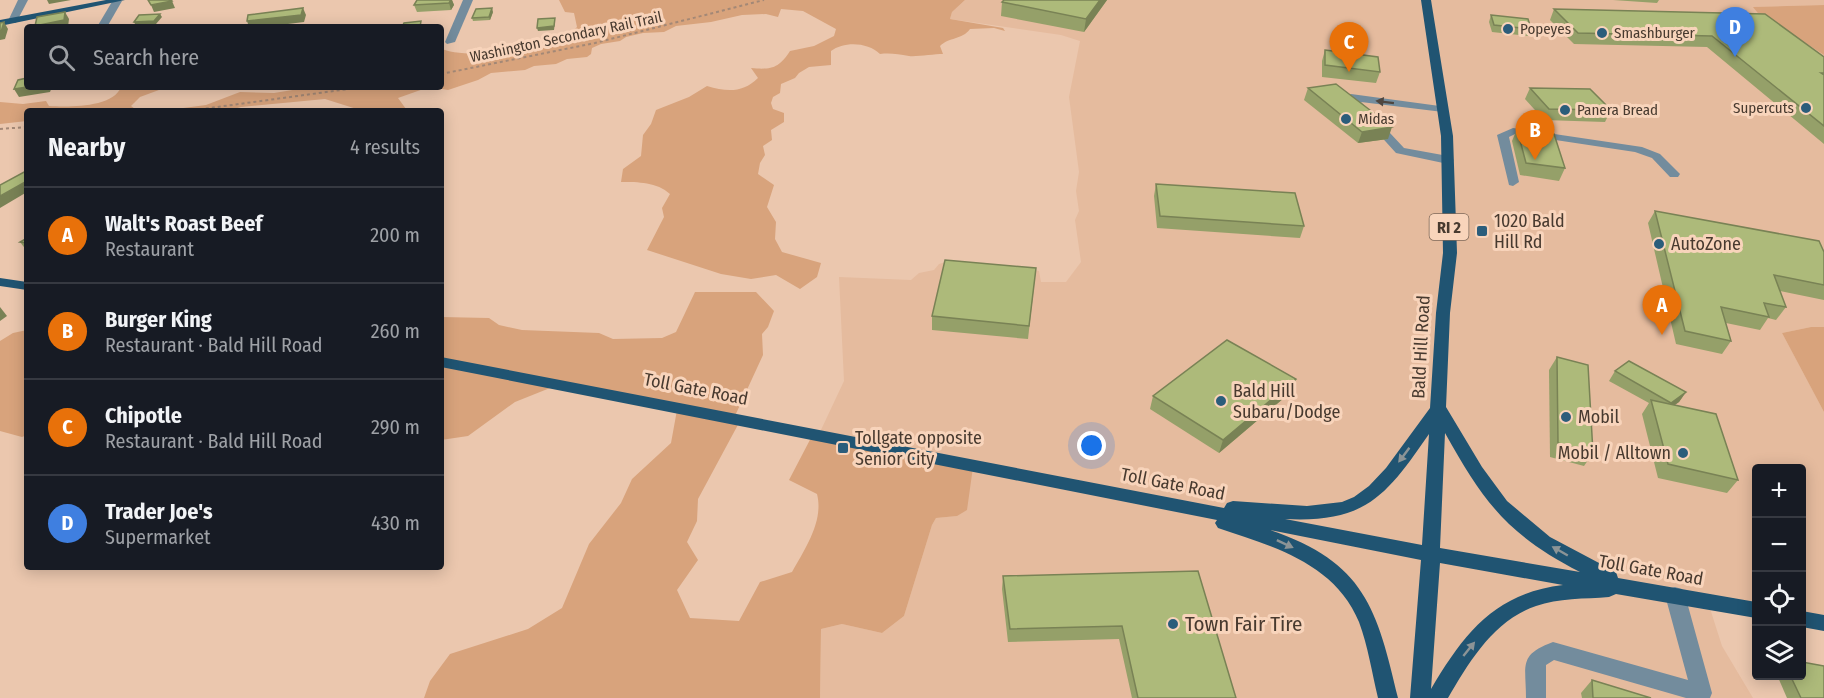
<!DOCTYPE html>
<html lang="en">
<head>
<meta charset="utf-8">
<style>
  body { margin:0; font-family:"Fira Sans Condensed",sans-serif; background:#242831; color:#f1f3f6 }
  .controls { position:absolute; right:18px; bottom:18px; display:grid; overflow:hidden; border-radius:6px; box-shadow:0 3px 15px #0003 }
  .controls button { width:54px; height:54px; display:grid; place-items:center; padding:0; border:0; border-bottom:2px solid #363941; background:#171b24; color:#f1f3f6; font:30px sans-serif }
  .you { position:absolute; left:1092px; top:446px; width:21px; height:21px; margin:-15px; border:4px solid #fff; border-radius:50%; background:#1a73e8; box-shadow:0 0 0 9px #1a73e833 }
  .badge { display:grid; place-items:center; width:39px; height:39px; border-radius:50%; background:#98b0bf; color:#fff; font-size:20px; font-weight:700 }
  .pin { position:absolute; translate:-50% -50px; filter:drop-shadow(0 2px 3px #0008) }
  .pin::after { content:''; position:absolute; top:32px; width:21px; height:18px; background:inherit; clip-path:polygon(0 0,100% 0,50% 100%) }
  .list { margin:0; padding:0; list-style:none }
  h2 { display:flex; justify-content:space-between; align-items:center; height:78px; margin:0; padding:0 24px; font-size:26px }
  h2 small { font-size:20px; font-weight:400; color:#9ea1a6 }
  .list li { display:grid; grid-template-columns:39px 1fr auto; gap:18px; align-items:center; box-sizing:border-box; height:96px; padding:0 24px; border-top:2px solid #363941 }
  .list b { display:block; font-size:22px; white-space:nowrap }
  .list p { margin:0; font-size:20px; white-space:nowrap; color:#9ea1a6 }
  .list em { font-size:20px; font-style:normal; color:#9ea1a6 }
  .icon { flex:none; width:33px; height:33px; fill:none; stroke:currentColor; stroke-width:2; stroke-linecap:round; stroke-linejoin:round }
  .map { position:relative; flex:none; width:1824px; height:698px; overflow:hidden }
  .search { position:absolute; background:#171b24; box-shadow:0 3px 15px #0003; left:24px; top:24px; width:420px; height:66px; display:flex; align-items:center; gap:15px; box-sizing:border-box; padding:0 21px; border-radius:6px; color:#9ea1a6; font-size:22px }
  .panel { position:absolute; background:#171b24; box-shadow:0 3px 15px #0003; left:24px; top:108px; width:420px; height:462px; border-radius:6px }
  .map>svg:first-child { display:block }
  .built { fill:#e5bb9e }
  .green { fill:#d8a37c }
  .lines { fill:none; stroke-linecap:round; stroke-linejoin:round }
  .path { stroke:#a38876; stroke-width:2; stroke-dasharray:3 3; stroke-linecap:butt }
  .minor { fill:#738c9d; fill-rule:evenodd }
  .major { fill:#205472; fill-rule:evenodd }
  .wall { fill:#95a069 }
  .shaded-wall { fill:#798255 }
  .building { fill:#adba7a; stroke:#798255; stroke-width:1.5 }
  .oneway { fill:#4e4640 }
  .oneway2 { fill:#8c9496 }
  .poi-dot { fill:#2b5d7b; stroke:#f8d4bb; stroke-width:2 }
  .labels { text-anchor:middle; stroke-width:6; stroke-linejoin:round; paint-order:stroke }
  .far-poi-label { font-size:15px; fill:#483a2f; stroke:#f8d4bb; text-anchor:start }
  .far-street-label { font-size:15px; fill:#483a2f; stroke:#f8d4bb }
  .shield { fill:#f8d4bb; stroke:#7d6859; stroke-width:1.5 }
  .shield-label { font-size:16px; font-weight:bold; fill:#483a2f }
  .poi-label { font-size:18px; fill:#483a2f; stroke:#f8d4bb; text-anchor:start }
  .street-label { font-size:18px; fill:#483a2f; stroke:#f8d4bb }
  .near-poi-label { font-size:21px; fill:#483a2f; stroke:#f8d4bb; text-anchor:start }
</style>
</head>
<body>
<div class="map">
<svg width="1824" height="698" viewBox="0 0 1824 698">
  <rect width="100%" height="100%" fill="#ebc7ae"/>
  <!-- built -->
  <polygon class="built" points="965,0 1824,0 1824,5 1754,7 1824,55 1824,327 1811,327 1782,333 1824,412 1824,619 1802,615 1802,468 1756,468 1756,607 1707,599 1722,646 1753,698 820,698 821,629 842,624 882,633 904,616 932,525 936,518 957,516 820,432 844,381 839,277 911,280 919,273 934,270 939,264 946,262 1030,269 1039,271 1041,282 1066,282 1081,262 1075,220 1079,211 1076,191 1079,172 1069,97 1080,41 1061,35 950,19 952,12"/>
  <!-- green -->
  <g class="green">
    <path d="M 559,0 L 965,0 L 952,12 L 950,19 L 1003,28 L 1005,31 L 994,28 L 970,29 C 962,40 949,37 940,46 L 943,54 C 934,54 916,57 909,56 C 898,54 890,53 880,54 C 868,42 844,41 831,51 L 831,65 L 809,67 L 799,73 L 795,78 L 781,84 L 780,93 L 773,97 L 771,103 L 773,109 L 784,113 L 784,122 L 771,130 L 772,140 L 763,146 L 765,155 L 760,163 L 758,174 L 774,185 L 767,207 L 776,222 L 775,239 L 782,252 L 821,263 L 817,277 L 800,289 L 776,275 L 751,279 L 721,274 L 647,250 L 664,217 L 662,208 L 670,194 C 657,182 638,182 621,182 L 623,169 L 641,156 L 643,135 L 651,124 L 656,110 L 689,97 L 707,86 C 727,92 743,93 758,78 L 751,68 C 772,70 779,68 790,51 L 814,46 L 834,36 L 836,29 L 803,11 L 781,9 L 778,17 L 766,14 L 742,15 L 711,22 L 676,26 L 664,32 L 643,33 L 626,37 L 620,41 L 601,44 L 592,48 L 591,54 L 587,57 L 567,59 L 556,64 L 534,66 L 525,70 L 491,73 L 478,80 L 448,90 L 429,87 L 398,98 L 406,109 L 404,111 L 363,111 L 325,99 L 241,107 L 227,111 L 161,111 L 206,105 L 240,92 L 274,93 L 311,87 L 441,87 L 441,48 C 458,60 542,50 562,42 L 562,36 L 571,33 L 577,27 L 574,13 L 565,12 Z"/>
    <polygon points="1824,5 1824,55 1776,24 1762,18 1753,7"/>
    <path d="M 121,87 L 167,87 L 140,97 L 131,106 L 138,111 L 27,111 L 27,121 L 0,124 L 0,102 L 23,104 L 46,101 L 49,106 C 68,107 113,108 121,87 Z"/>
    <path d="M 695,292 L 756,292 L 774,311 L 768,327 L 762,334 L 763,355 L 734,418 L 740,421 L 698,499 L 697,521 L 687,542 L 698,560 L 677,590 L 690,618 L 739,621 L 760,582 L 792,572 C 805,549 824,521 817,494 L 789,480 L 813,434 L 973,467 L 967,510 L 957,516 L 936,518 L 932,525 L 904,616 L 882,633 L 842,624 L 821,629 L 820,698 L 424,698 L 430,681 L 450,654 L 528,629 L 562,608 L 589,544 L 621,503 L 632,479 L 671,443 L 677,410 L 555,386 L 515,402 L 468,436 L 441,440 L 441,317 L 489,318 L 499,325 L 522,330 L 599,333 L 613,339 L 662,338 L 676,332 Z"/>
    <polygon points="1811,327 1824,327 1824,412 1782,333"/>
    <polygon points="27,330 27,435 22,437 0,431 0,341 13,333"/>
  </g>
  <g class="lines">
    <!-- path -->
    <g class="path">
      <polyline points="441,74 595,43 764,0"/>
      <polyline points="188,111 363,87"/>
      <polyline points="0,129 27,127"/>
    </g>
    <!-- minor -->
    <g class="minor">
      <polygon points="18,0 28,0 16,23 10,23 8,21"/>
      <polygon points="113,0 122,1 107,27 97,27"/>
      <polygon points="463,0 473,0 455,42 447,44 445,42"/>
      <polygon points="1351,94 1447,107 1448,109 1443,112 1361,102 1404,148 1448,156 1454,160 1448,164 1396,153 1347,99 1346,97"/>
      <polygon points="1513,128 1642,147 1660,154 1680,174 1678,177 1670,177 1652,158 1635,152 1515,134 1509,137 1519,182 1513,186 1509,185 1497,135"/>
      <path d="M 1675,587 L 1682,589 L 1685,595 L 1712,693 L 1710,698 L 1686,698 L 1554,660 L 1546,665 L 1546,698 L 1526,698 C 1526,665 1518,655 1553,642 L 1688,680 L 1665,595 L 1668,589 Z"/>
    </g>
    <!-- major -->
    <g class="major">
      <polygon points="106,0 125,0 0,26 0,20"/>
      <path d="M 1421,0 L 1431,0 L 1453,136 L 1457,253 L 1450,313 L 1446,407 L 1482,467 L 1507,501 L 1550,537 L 1616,572 L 1618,578 L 1756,602 L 1756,618 L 1616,594 L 1609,597 C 1585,599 1558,598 1536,606 C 1494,620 1469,662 1448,698 L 1410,698 L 1421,560 L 1270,530 C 1365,562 1377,609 1398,698 L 1378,698 C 1372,673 1368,646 1359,622 C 1335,563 1272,546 1218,528 L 1215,523 L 1217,520 L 441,367 L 441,357 L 1224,508 L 1227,503 L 1233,501 L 1307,506 L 1342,502 L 1354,497 L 1369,486 L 1386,468 L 1430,408 L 1436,313 L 1443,253 L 1441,136 ZM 1445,433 C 1484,503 1508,535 1580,572 L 1440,548 ZM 1429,434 L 1422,545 L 1285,519 C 1366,523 1386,496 1429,434 ZM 1440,563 L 1563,585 C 1495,593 1464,633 1431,689 Z"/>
      <polygon points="0,278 27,282 27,290 0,286"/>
      <polygon points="1802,611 1824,615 1824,631 1802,627"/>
    </g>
  </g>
  <!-- wall -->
  <g class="wall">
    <polygon points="452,0 454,5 451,10 417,12 414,5"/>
    <polygon points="1004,0 1107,0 1084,32 1001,16 1002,2"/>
    <polygon points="1613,0 1659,0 1657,3"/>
    <polygon points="1554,9 1765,14 1824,57 1824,144 1707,47 1574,44 1550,20"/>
    <polygon points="493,12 490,20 473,21 472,18"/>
    <polygon points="1491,15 1531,29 1528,36 1492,32 1489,22"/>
    <polygon points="1325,50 1380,72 1376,83 1322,77 1322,61"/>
    <polygon points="1308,88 1388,139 1358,143 1304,100"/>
    <polygon points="1530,88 1611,110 1605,122 1544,120 1525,99"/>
    <polygon points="1517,129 1565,168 1559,181 1520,175 1512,141"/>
    <polygon points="1156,184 1304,226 1300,238 1157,228 1154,196"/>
    <polygon points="1655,211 1824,252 1824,300 1780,291 1786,307 1776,320 1768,318 1760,330 1726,323 1731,341 1722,354 1676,344 1648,223"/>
    <polygon points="27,238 27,251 20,242"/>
    <polygon points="1036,268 1028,339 932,330 932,316"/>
    <polygon points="1557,357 1593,453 1584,466 1550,457 1549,370"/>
    <polygon points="1615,371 1686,392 1679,402 1674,405 1738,480 1727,493 1658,478 1642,414 1649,403 1609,381"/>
    <polygon points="1296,379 1291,392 1219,453 1150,409 1153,396"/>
    <polygon points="1198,571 1236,698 1132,698 1119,639 1008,642 1002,589 1003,576"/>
    <polygon points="1777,675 1802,675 1824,698 1787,698"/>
    <polygon points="1592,680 1651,698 1582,698 1581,693"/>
  </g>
  <!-- shaded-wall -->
  <g class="shaded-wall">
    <polygon points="47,0 71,0 49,4"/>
    <polygon points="451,0 452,0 454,5 451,10 449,3"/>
    <polygon points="1100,0 1107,0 1084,32 1086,19"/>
    <polygon points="172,1 175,8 154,12 151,5"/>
    <polygon points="303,8 306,15 304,22 264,27 249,27 247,21"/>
    <polygon points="492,8 493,12 490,20 489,17"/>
    <polygon points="65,12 69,19 68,27 36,27 35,26"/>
    <polygon points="160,14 162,17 156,24 136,26 134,22"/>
    <polygon points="555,18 555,22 554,30 538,31 537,28"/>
    <polygon points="4,22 8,29 5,39 0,40 0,32"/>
    <polygon points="27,87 52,87 50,92 19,97 14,89"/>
    <polygon points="1392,127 1388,139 1358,143 1362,132"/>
    <polygon points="27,181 27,192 0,208 0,196"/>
    <polygon points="0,307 7,316 0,321"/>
    <polygon points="1296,379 1291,392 1219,453 1223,440"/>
    <polygon points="1686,392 1679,402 1665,412 1671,403"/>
  </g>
  <!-- building -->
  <g class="building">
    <polygon points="148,0 171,0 172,1 151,5"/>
    <polygon points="417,0 451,0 449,3 414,5"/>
    <polygon points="1004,0 1100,0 1086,19 1002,2"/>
    <polygon points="303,8 301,15 247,21 248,15"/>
    <polygon points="492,8 489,17 472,18 476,9"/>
    <polygon points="1554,9 1765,14 1824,57 1824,73 1821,73 1824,75 1824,126 1712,36 1578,33"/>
    <polygon points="65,12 64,20 35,26 37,17"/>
    <polygon points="160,14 154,21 134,22 139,15"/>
    <polygon points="1491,15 1528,19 1531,29 1494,25"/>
    <polygon points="555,18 554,26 537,28 538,19"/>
    <polygon points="421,21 420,27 402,27 404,23"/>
    <polygon points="4,22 1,32 0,32 0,23"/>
    <polygon points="1325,50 1378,57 1380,72 1325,65"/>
    <polygon points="27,78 27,87 14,89 18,80"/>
    <polygon points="1336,84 1392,127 1362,132 1308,88"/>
    <polygon points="1530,88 1590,89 1611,110 1549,109"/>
    <polygon points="1517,129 1554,134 1565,168 1526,163"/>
    <polygon points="26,171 27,171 27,181 0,196 0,185"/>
    <polygon points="1156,184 1295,193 1304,226 1160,216"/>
    <polygon points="1655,211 1819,241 1824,252 1824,285 1774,275 1786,307 1764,303 1769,317 1721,307 1731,341 1685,331"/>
    <polygon points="27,238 27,243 20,242"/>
    <polygon points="945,260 1036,268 1029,326 932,316"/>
    <polygon points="1227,340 1296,379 1223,440 1153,396"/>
    <polygon points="1557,357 1588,365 1593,453 1558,443"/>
    <polygon points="1629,361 1686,392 1671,403 1615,371"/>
    <polygon points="1651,400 1716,414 1738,480 1668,464"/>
    <polygon points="1198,571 1236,698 1138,698 1122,626 1010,629 1003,576"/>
    <polygon points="1802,662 1824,666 1824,698 1801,698 1790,675 1802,675"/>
    <polygon points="1592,680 1651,698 1593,698"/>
  </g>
  <!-- one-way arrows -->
  <defs><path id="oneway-solid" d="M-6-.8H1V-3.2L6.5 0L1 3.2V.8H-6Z" transform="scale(1.5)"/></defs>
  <use class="oneway" href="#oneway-solid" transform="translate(1385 102) rotate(-173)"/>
  <g class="oneway2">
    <use href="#oneway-solid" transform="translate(1404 455) rotate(127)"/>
    <use href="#oneway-solid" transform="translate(1285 544) rotate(25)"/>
    <use href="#oneway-solid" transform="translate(1560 551) rotate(-150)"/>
    <use href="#oneway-solid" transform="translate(1469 649) rotate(-51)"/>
  </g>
  <!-- markers -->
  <g class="poi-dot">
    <circle cx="1508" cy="29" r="6"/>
    <circle cx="1602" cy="33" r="6"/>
    <circle cx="1806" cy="108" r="6"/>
    <circle cx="1565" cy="110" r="6"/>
    <circle cx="1346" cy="119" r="6"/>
    <rect x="1476" y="225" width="12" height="12" rx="3"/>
    <circle cx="1659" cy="244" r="6"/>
    <circle cx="1221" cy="401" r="6"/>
    <circle cx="1566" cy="417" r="6"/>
    <rect x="837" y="442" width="12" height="12" rx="3"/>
    <circle cx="1683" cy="453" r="6"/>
    <circle cx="1173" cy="624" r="6"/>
  </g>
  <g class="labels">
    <!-- far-poi labels -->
    <g class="far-poi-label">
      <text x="1520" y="34">Popeyes</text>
      <text x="1614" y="38">Smashburger</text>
      <text x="1794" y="113" text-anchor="end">Supercuts</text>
      <text x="1577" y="115">Panera Bread</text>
      <text x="1358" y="124">Midas</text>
    </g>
    <!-- far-street labels -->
    <g class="far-street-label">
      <text transform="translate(566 37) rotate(-12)" y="5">Washington Secondary Rail Trail</text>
    </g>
    <!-- shield labels -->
    <rect class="shield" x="1429.5" y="214" width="39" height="26" rx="4.5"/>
    <g class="shield-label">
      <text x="1449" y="233">RI 2</text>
    </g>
    <!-- poi labels -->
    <g class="poi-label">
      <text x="1494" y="227">1020 Bald<tspan x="1494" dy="21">Hill Rd</tspan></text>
      <text x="1671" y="250">AutoZone</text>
      <text x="1233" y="397">Bald Hill<tspan x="1233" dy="21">Subaru/Dodge</tspan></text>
      <text x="1578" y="423">Mobil</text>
      <text x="855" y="444">Tollgate opposite<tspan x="855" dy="21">Senior City</tspan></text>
      <text x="1671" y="459" text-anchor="end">Mobil / Alltown</text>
    </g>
    <!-- street labels -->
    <g class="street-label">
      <text transform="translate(1421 347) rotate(-87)" y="6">Bald Hill Road</text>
      <text transform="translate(696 389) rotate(11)" y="6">Toll Gate Road</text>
      <text transform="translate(1173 484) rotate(11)" y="6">Toll Gate Road</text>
      <text transform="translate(1651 570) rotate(10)" y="6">Toll Gate Road</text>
    </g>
    <!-- near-poi labels -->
    <g class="near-poi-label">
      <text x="1185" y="631">Town Fair Tire</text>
    </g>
  </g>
</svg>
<div class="controls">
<button>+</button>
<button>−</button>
<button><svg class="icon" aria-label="locate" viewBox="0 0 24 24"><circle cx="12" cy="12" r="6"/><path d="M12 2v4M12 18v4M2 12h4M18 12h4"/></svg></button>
<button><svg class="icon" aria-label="layers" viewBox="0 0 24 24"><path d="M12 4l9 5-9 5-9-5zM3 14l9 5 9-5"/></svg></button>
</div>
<div class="you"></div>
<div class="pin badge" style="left:1662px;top:335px;background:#e8710a">A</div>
<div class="pin badge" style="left:1535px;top:160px;background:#e8710a">B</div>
<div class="pin badge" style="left:1349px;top:72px;background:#e8710a">C</div>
<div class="pin badge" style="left:1735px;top:57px;background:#3f7fe0">D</div>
<div class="search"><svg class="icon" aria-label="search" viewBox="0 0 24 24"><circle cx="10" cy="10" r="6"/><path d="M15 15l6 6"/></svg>Search here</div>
<section class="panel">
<h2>Nearby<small>4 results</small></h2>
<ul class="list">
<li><span class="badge" style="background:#e8710a">A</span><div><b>Walt's Roast Beef</b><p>Restaurant</p></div><em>200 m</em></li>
<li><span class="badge" style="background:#e8710a">B</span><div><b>Burger King</b><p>Restaurant · Bald Hill Road</p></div><em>260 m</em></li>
<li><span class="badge" style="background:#e8710a">C</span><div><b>Chipotle</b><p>Restaurant · Bald Hill Road</p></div><em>290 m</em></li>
<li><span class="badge" style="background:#3f7fe0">D</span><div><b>Trader Joe's</b><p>Supermarket</p></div><em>430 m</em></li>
</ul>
</section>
</div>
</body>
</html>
